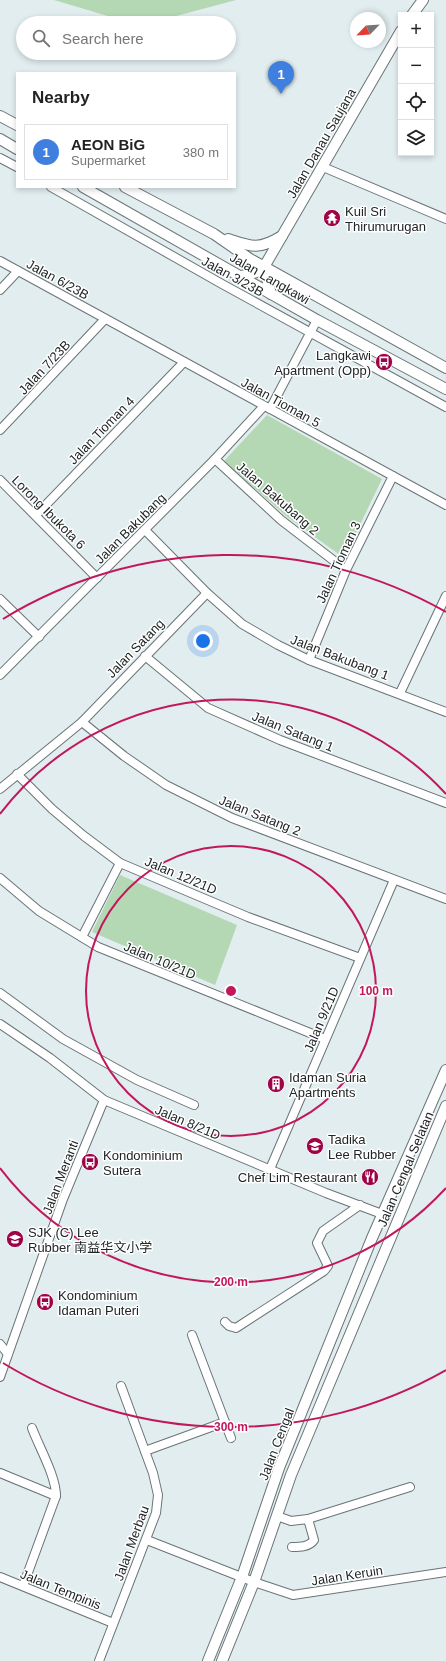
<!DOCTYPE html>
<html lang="en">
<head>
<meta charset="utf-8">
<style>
  body { margin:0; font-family:Arial,"Noto Sans SC",sans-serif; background:#f2f2f2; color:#222 }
  .controls { position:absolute; right:12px; top:12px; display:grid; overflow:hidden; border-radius:0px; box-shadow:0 2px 6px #0003 }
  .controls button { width:36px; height:36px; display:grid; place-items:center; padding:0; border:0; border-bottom:1px solid #e0e0e0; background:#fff; color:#222; font:20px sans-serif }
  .compass { position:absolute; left:350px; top:12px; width:36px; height:36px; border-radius:50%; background:#fff; box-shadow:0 2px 6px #0003; rotate:245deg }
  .you { position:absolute; left:203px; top:641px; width:14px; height:14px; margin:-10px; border:3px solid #fff; border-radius:50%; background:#1a73e8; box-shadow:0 0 0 6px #1a73e833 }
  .badge { display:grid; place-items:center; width:26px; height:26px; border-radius:50%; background:#9f0347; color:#fff; font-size:13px; font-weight:700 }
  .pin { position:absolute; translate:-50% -33px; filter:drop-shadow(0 1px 2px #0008) }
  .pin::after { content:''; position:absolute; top:21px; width:14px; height:12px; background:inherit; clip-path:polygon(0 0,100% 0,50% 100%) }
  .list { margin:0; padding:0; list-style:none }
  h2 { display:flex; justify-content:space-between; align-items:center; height:52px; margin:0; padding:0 16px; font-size:17px }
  h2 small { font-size:13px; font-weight:400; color:#767676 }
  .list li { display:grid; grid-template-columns:26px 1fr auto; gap:12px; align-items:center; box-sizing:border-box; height:56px; margin:0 8px 8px; padding:0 8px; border:1px solid #e0e0e0; border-radius:0px }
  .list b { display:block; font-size:15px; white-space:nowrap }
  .list p { margin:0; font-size:13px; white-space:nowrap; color:#767676 }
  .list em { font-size:13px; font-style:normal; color:#767676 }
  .icon { flex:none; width:22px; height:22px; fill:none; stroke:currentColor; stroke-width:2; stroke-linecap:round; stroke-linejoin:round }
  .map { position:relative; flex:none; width:446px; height:1661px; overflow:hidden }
  .search { position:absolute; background:#fff; box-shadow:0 2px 6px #0003; left:16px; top:16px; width:220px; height:44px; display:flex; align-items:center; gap:10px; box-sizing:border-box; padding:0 14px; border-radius:22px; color:#767676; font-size:15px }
  .panel { position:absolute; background:#fff; box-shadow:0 2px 6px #0003; left:16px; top:72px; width:220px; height:116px; border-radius:0px }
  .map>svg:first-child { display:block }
  .green { fill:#b5d8b4 }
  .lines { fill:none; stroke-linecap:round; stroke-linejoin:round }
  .minor-casing { stroke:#6a7476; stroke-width:10 }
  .tertiary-casing { stroke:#6a7476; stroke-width:12 }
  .minor { stroke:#fff; stroke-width:8 }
  .tertiary { stroke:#fff; stroke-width:10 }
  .ring { fill:none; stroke:#c2185b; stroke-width:2 }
  .labels { text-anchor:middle; stroke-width:3; stroke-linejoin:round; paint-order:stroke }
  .street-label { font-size:13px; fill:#202525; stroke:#fff }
  .poi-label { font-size:13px; fill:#202525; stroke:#fff; text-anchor:start }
  .centre { fill:#c2185b; stroke:#fff; stroke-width:2 }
  .ring-label { font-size:12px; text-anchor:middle; font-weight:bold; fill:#c2185b; stroke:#fff; stroke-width:3; stroke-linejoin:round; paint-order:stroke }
</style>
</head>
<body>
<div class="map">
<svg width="446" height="1661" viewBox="0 0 446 1661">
  <rect width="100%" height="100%" fill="#e1edef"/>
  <!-- green -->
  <g class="green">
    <polygon points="54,0 236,0 150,23 128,22"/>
    <polygon points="267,415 382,479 344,558 286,516 224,461"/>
    <polygon points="120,875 237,925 215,985 92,932"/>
  </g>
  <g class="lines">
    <defs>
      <g id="minor">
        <polyline points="0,158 17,167"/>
        <polyline points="323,167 446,219"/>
        <polyline points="51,187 222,284 446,407"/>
        <polyline points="0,261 446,505"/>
        <polyline points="0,290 18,271"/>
        <polyline points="270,409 317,320"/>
        <polyline points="0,430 105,319"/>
        <polyline points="215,459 281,520 346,570"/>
        <polyline points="0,480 97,578"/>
        <polyline points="36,515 184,362"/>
        <polyline points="145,530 207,593 242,624 278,645 309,660 446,712"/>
        <polyline points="0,599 39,637"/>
        <polyline points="145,656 208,708 280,740 446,803"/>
        <polyline points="309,660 346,570 393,476"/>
        <polyline points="0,675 215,459 264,406"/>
        <polyline points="400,693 446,596"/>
        <polyline points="82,722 124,756 166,785 232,818 446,899"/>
        <polyline points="17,774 52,809 84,836 120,863 248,917 360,958"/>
        <polyline points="0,789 82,722 207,593"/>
        <polyline points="0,878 39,911 98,947 325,1039"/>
        <polyline points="82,937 120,863"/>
        <polyline points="0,993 63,1039 137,1080 194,1105"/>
        <polyline points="0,1024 50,1058 104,1100 326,1193 382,1214"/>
        <polyline points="270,1169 394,880"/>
        <polyline points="225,1322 229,1326 236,1328 324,1271 328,1266 317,1243 323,1231 360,1205"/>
        <polyline points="192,1335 231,1438"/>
        <polyline points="0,1344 8,1354"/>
        <polyline points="0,1377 63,1199 104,1100"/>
        <polyline points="145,1451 225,1422"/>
        <polyline points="0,1473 56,1496"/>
        <polyline points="277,1516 291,1521 308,1519 410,1487"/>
        <polyline points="147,1540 254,1582 293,1595 446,1572"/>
        <path d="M 292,1547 C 300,1547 309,1547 314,1540 L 308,1519"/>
        <polyline points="0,1577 113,1623"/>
        <path d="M 23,1586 L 56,1496 C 56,1476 39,1447 32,1428"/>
        <polyline points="99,1661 156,1513 158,1495 153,1473 121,1386"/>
      </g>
      <g id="tertiary">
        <polyline points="412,15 423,0"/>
        <polyline points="0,116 17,125"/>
        <polyline points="0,139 17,149"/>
        <polyline points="83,187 317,320 446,389"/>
        <polyline points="125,187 214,234 250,259 446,368"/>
        <path d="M 228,239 C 252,247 259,250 282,236"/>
        <polyline points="264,267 271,294"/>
        <polyline points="241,276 257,272 264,267 401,31"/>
        <polyline points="208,1661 242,1577 279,1468 372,1238 446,1070"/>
        <polyline points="222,1661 254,1582 291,1475 446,1106"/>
      </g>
    </defs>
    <!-- minor casing -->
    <use href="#minor" class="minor-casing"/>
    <!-- tertiary casing -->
    <use href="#tertiary" class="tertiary-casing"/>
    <!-- minor -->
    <use href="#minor" class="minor"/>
    <!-- tertiary -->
    <use href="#tertiary" class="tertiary"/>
  </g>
  <!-- distance rings -->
  <g class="ring">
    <circle cx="231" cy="991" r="145"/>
    <path d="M446 1188A291 291 0 0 1 0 1168M0 814A291 291 0 0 1 446 794"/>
    <path d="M446 1370A436 436 0 0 1 3 1363M3 619A436 436 0 0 1 446 612"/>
  </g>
  <!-- icons -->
  <defs>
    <symbol id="temple-disc" viewBox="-11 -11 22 22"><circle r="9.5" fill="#9f0347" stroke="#fff"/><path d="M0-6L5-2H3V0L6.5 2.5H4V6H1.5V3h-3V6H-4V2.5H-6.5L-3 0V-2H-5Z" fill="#fff"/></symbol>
    <symbol id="bus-disc" viewBox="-11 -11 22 22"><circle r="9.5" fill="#9f0347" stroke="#fff"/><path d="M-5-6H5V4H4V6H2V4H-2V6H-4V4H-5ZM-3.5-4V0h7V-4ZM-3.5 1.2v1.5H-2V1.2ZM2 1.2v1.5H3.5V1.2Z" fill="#fff"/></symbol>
    <symbol id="building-disc" viewBox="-11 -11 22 22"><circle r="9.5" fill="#9f0347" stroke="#fff"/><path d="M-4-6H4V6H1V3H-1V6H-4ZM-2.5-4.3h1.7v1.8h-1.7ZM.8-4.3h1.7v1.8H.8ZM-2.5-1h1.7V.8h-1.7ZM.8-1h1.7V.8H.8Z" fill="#fff"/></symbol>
    <symbol id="school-disc" viewBox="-11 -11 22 22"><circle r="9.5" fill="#9f0347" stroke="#fff"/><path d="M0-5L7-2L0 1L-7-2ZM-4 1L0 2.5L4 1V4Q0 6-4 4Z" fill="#fff"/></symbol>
    <symbol id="restaurant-disc" viewBox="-11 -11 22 22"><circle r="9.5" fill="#9f0347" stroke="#fff"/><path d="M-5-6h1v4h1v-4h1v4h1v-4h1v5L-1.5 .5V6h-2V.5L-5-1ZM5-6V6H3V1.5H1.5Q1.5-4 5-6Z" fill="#fff"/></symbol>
  </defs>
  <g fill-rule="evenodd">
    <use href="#temple-disc" x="322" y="208" width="20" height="20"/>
    <use href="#bus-disc" x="374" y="352" width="20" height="20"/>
    <use href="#building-disc" x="266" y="1074" width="20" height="20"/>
    <use href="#school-disc" x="305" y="1136" width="20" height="20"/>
    <use href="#bus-disc" x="80" y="1152" width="20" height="20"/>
    <use href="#restaurant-disc" x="360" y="1167" width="20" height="20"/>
    <use href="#school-disc" x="5" y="1229" width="20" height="20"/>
    <use href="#bus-disc" x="35" y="1292" width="20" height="20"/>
  </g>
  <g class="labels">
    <!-- street labels -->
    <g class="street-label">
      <text transform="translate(321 143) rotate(-60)" y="5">Jalan Danau Saujana</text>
      <text transform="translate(233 276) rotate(29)" y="5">Jalan 3/23B</text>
      <text transform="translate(270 278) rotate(30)" y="5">Jalan Langkawi</text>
      <text transform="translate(58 279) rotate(29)" y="5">Jalan 6/23B</text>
      <text transform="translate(44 367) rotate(-47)" y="5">Jalan 7/23B</text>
      <text transform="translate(281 402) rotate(29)" y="5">Jalan Tioman 5</text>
      <text transform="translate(101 430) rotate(-46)" y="5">Jalan Tioman 4</text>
      <text transform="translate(278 498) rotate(41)" y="5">Jalan Bakubang 2</text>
      <text transform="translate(49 512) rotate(45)" y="5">Lorong Ibukota 6</text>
      <text transform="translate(130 528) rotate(-45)" y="5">Jalan Bakubang</text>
      <text transform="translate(338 562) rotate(-65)" y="5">Jalan Tioman 3</text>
      <text transform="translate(135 648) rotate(-46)" y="5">Jalan Satang</text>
      <text transform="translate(340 657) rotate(21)" y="5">Jalan Bakubang 1</text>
      <text transform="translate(293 731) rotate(22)" y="5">Jalan Satang 1</text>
      <text transform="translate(260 815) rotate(22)" y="5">Jalan Satang 2</text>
      <text transform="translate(181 875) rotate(23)" y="5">Jalan 12/21D</text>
      <text transform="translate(160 960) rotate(23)" y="5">Jalan 10/21D</text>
      <text transform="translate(321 1019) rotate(-67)" y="5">Jalan 9/21D</text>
      <text transform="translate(188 1122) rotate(23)" y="5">Jalan 8/21D</text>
      <text transform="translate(405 1169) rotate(-67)" y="5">Jalan Cengal Selatan</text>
      <text transform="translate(60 1177) rotate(-69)" y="5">Jalan Meranti</text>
      <text transform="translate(276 1444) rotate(-69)" y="5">Jalan Cengal</text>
      <text transform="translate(131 1543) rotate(-70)" y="5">Jalan Merbau</text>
      <text transform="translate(347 1575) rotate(-9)" y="5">Jalan Keruin</text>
      <text transform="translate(61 1589) rotate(22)" y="5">Jalan Tempinis</text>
    </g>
    <!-- poi labels -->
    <g class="poi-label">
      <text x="345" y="216">Kuil Sri<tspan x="345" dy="15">Thirumurugan</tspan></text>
      <text x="371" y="360" text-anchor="end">Langkawi<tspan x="371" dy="15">Apartment (Opp)</tspan></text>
      <text x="289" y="1082">Idaman Suria<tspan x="289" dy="15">Apartments</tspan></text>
      <text x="328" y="1144">Tadika<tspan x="328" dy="15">Lee Rubber</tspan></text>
      <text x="103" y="1160">Kondominium<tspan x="103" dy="15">Sutera</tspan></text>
      <text x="357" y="1182" text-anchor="end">Chef Lim Restaurant</text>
      <text x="28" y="1237">SJK (C) Lee<tspan x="28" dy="15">Rubber 南益华文小学</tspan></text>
      <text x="58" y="1300">Kondominium<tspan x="58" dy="15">Idaman Puteri</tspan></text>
    </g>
  </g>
  <circle cx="231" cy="991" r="6" class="centre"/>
  <g class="ring-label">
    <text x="376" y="995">100 m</text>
    <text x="231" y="1286">200 m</text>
    <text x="231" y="1431">300 m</text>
  </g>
</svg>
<div class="controls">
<button>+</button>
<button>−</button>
<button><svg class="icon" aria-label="locate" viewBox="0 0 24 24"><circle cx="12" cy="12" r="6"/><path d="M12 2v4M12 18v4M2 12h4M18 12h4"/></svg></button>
<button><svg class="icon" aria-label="layers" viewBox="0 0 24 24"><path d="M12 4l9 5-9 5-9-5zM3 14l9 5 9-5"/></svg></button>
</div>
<svg class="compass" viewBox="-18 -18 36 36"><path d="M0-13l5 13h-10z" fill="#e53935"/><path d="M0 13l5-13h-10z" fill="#767676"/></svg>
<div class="you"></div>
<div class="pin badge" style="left:281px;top:94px;background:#3f7fe0">1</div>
<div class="search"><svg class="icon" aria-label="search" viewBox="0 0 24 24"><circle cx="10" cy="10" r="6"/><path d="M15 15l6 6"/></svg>Search here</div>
<section class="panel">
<h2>Nearby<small></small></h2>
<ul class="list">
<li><span class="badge" style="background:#3f7fe0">1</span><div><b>AEON BiG</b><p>Supermarket</p></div><em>380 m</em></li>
</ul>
</section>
</div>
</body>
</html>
